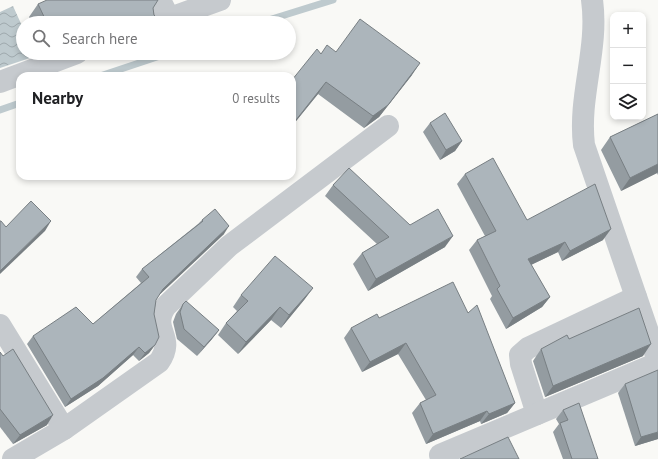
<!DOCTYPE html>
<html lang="en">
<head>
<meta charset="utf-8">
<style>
  body { margin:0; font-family:"PT Sans",sans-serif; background:#f2f2f2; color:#202124 }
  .controls { position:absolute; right:12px; top:12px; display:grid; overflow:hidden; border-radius:8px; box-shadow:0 2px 6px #0003 }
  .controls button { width:36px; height:36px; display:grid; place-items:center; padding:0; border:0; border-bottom:1px solid #e0e0e0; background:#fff; color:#202124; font:20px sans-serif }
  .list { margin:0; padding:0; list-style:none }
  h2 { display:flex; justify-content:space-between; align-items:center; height:52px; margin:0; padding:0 16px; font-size:17px }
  h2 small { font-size:13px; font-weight:400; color:#757577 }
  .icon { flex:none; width:22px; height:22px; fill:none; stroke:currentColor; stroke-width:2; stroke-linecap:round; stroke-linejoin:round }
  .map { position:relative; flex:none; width:658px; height:459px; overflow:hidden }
  .search { position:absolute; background:#fff; box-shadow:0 2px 6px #0003; left:16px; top:16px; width:280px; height:44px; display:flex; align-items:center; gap:10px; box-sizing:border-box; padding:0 14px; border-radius:22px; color:#757577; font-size:15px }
  .panel { position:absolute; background:#fff; box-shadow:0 2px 6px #0003; left:16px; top:72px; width:280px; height:108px; border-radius:12px }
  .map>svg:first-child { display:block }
  .water { fill:url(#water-waves) }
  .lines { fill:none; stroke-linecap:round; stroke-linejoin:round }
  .stream { stroke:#becace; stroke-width:7 }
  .minor { stroke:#c6cace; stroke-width:22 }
  .wall { fill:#949ca1 }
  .shaded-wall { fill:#787f83 }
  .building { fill:#acb5bb; stroke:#787f83 }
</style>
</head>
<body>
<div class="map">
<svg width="658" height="459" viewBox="0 0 658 459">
  <defs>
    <pattern id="water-waves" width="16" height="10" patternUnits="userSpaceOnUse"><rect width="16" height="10" fill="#becace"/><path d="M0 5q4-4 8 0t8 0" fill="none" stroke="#9ea9ad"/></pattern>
  </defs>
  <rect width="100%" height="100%" fill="#f9f9f6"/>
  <!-- water -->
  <polygon class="water" points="13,6 23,28 23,53 34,53 36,56 0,68 0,12"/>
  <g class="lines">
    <!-- stream -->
    <g class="stream">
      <polyline points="259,23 333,0"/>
      <polyline points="100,76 169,53"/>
      <polyline points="0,110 20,103"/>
    </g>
    <!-- minor -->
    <g class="minor">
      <polyline points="160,0 169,18"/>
      <path d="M 592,0 C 599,49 578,96 584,145 L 658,361"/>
      <polyline points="156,23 220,0"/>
      <polyline points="0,82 77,53"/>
      <polyline points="0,325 64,429"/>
      <polyline points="537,414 521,364 520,355 528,348 636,297"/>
      <polyline points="440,455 658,363"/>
      <path d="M 13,459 L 64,429 L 159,362 C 177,336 149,330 166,306 L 229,246 L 388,126"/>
    </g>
  </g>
  <!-- wall -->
  <g class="wall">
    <polygon points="38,4 153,8 154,15 159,20 157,23 32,23 29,17"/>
    <polygon points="336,52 412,75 379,117 364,128 318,94 292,126 292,80 321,54"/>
    <polygon points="88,53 107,53 97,58 95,54 88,57"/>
    <polygon points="658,114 658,175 657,173 621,191 601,150 610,137"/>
    <polygon points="430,123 462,141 455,151 440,160 423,132"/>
    <polygon points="465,174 527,220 603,240 562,261 558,252 531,265 550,297 542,307 506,329 490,299 492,296 469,250 477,240 485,236 457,184"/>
    <polygon points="333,185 410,225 445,247 368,291 353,264 362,253 377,244 325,196"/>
    <polygon points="202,220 224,234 159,295 156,300 154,314 155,345 149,353 139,361 133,355 98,386 65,407 27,344 33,336 93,324 141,283 136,277 142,269 198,224"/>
    <polygon points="313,288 304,300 281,328 271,320 238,354 218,335 226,323 237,311 233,307 241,295"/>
    <polygon points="183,304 219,330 212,339 197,356 177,339 173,322 176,314"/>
    <polygon points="468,313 515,403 507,413 481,424 480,421 426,444 412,413 420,403 426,400 398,354 362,372 344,338 351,328 379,318"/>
    <polygon points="569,339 643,356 545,397 533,361 541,349"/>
    <polygon points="0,352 47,425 13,444 0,427"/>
    <polygon points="625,384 658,439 635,446 618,393"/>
    <polygon points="563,410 598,459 563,459 553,432 559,424 556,419"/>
  </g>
  <!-- shaded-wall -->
  <g class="shaded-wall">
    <polygon points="91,53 96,53 95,54 88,57"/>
    <polygon points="100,53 107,53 97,58"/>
    <polygon points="420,63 412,75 379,117 364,128 373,116"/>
    <polygon points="326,82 318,94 292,126 296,120"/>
    <polygon points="462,141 455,151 440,160 446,150"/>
    <polygon points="658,164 658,172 657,173 621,191 630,178"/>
    <polygon points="51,221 45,231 0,274 0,271"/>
    <polygon points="229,226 224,234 157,297 163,289"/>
    <polygon points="611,229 603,240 562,261 570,251"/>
    <polygon points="453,236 445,247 368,291 376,279"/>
    <polygon points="565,242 558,252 520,270 528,259"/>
    <polygon points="313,288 304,300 281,328 289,315"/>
    <polygon points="550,297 542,307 506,329 513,318"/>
    <polygon points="280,307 271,320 238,354 246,342"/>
    <polygon points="219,330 212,339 197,356 204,347"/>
    <polygon points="406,343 398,354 362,372 370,362"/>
    <polygon points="651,344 643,356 545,397 553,386"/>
    <polygon points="155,345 149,353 139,361 145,353"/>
    <polygon points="139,347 133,355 98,386 65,407 71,399"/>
    <polygon points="515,403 507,413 481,424 489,414"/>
    <polygon points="487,411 480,421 426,444 433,434"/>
    <polygon points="53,415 47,425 13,444 20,435"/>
    <polygon points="658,432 658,439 635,446 641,437"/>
  </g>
  <!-- building -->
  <g class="building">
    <polygon points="47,0 158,0 153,8 154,15 159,20 153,23 47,23 38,4"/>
    <polygon points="360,19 420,63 388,105 373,116 326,82 296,120 292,117 292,80 317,49 321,54 327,45 336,52"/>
    <polygon points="445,113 462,141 446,150 430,123"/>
    <polygon points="658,114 658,164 630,178 610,137"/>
    <polygon points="493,158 527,220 595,184 611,229 570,251 565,242 528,259 550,297 513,318 497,289 500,286 477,240 496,231 465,174"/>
    <polygon points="349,168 410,225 438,209 453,236 376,279 362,253 389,237 333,185"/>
    <polygon points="31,201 51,221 0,271 0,221 1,221 6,227"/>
    <polygon points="215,209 229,226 163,289 156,300 154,314 159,337 155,345 145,353 139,347 103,378 71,399 33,336 76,307 93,324 149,277 142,269 203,221 202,220"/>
    <polygon points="275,256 313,288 289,315 280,307 246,342 226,323 248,301 241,295"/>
    <polygon points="453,282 468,313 477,305 515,403 489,414 487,411 433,434 420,403 436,395 406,343 370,362 351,328 377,314 379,318"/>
    <polygon points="186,301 219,330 204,347 184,329 180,312 183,304"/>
    <polygon points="639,308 651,344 553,386 541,349 567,335 569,339"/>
    <polygon points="13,349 53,415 20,435 0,409 0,352 3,356"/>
    <polygon points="658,370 658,432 641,437 625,384"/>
    <polygon points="579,403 598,459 572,459 560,423 568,420 563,410"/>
    <polygon points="508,437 519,459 460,459"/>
  </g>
</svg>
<div class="controls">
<button>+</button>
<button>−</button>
<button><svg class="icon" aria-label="layers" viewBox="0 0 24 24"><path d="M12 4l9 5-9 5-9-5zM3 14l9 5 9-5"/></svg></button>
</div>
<div class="search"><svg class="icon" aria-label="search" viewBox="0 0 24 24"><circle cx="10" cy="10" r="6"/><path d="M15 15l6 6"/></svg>Search here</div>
<section class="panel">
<h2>Nearby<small>0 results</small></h2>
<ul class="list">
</ul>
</section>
</div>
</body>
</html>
